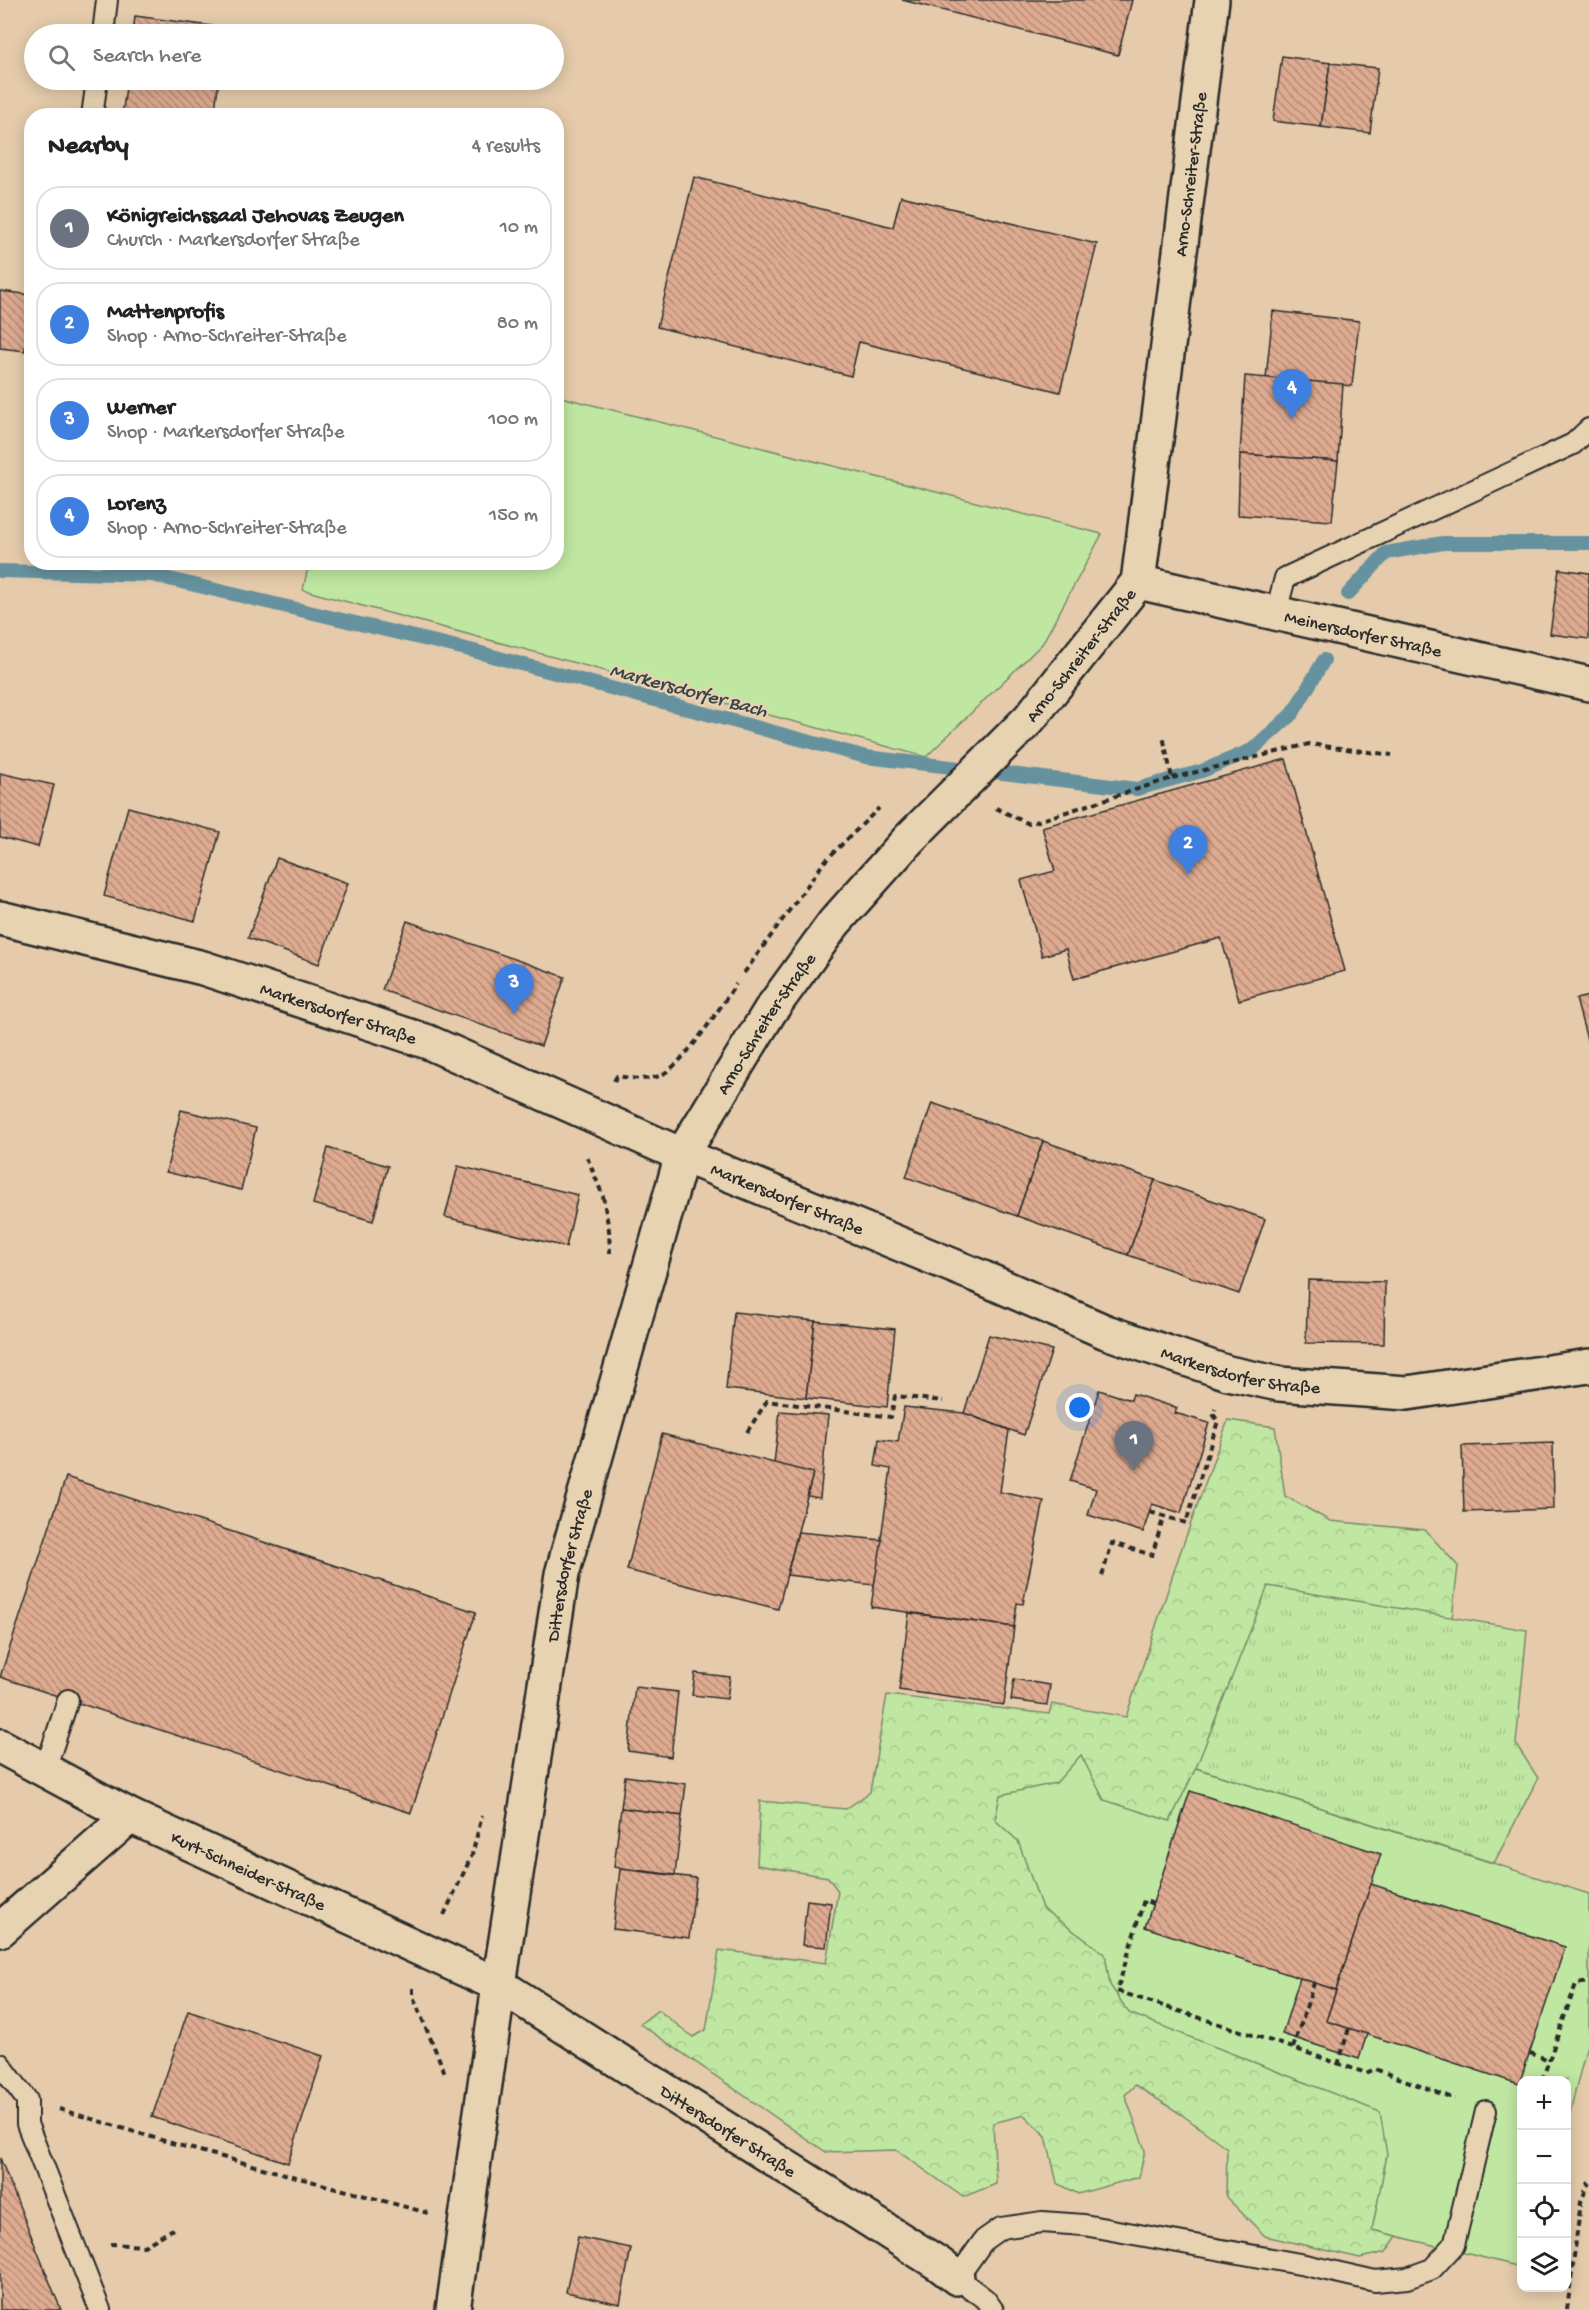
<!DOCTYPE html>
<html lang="en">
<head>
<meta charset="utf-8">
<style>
  body { margin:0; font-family:"Gochi Hand",sans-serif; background:#f2f2f2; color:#222 }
  .controls { position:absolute; right:18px; bottom:18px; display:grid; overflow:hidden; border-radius:12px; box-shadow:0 3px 15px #0003 }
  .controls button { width:54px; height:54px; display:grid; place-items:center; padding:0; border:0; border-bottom:2px solid #e0e0e0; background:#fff; color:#222; font:30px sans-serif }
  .you { position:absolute; left:1080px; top:1408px; width:21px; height:21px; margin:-15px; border:4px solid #fff; border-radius:50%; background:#1a73e8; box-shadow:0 0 0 9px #1a73e833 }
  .badge { display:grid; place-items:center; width:39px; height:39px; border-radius:50%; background:#0b8043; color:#fff; font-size:20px; font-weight:700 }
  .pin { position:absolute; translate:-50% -50px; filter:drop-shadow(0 2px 3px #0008) }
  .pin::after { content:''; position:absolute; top:32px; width:21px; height:18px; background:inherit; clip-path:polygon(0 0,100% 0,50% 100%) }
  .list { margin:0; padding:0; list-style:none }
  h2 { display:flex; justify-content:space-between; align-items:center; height:78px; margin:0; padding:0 24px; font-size:26px }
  h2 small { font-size:20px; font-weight:400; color:#767676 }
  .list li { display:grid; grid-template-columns:39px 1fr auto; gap:18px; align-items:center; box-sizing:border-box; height:84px; margin:0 12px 12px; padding:0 12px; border:2px solid #e0e0e0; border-radius:24px }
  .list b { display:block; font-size:22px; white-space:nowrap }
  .list p { margin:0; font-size:20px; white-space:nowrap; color:#767676 }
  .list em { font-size:20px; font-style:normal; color:#767676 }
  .icon { flex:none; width:33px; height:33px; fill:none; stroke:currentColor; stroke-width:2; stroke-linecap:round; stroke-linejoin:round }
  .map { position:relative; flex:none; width:1589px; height:2310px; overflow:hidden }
  .search { position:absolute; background:#fff; box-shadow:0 3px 15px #0003; left:24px; top:24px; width:540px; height:66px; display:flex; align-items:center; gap:15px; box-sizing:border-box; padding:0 21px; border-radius:33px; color:#767676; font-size:22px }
  .panel { position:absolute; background:#fff; box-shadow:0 3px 15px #0003; left:24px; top:108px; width:540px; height:462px; border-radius:24px }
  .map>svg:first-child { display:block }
  .green { fill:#c0e7a2; stroke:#768966; stroke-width:1.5 }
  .forest { fill:url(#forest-crowns); stroke:#768966; stroke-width:1.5 }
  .park { fill:url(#park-tufts); stroke:#768966; stroke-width:1.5 }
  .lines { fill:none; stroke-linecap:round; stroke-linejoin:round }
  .stream { stroke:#65929e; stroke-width:14 }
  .building { fill:url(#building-back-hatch); stroke:#2b2b2b; stroke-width:1.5 }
  .lane-casing { stroke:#2b2b2b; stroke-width:24 }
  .street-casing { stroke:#2b2b2b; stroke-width:38 }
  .secondary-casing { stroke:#2b2b2b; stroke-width:38 }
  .path { stroke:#2b2b2b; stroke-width:4; stroke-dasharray:6 4.5; stroke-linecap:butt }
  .lane { stroke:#e7d3b1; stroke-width:20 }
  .street { stroke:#e7d3b1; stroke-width:33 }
  .secondary { stroke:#e7d3b1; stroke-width:33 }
  .labels { text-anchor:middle; stroke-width:4.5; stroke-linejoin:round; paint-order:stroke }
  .street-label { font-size:18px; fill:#2b2b2b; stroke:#e7d3b1 }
  .water-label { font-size:20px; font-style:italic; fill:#394548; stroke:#e7d3b1 }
</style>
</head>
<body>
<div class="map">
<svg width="1589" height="2310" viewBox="0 0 1589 2310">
  <defs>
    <pattern id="forest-crowns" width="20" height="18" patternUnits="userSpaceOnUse" patternTransform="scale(1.5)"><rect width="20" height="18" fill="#c0e7a2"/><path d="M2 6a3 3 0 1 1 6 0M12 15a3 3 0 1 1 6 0" fill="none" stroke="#a5c68c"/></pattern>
    <pattern id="park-tufts" width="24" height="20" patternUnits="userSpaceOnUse" patternTransform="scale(1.5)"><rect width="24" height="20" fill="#c0e7a2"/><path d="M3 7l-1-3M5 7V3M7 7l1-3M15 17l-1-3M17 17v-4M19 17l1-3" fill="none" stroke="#a5c68c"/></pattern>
    <pattern id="building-back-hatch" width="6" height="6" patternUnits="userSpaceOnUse" patternTransform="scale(1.5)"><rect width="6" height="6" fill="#deab91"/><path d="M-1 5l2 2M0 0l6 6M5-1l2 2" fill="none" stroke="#b48b77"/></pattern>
  </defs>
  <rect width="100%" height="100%" fill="#e5cbab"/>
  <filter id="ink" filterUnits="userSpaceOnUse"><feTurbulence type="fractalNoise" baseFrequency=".0167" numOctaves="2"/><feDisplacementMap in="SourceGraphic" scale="12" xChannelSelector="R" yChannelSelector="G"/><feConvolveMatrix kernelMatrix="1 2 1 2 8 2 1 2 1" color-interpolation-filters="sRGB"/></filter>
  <g filter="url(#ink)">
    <!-- green -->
    <g class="green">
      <polygon points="557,396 1102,534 1042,644 926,757 303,590 309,563 556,562"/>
      <polygon points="1009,1746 1196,1768 1589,1894 1589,2037 1567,2124 1566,2080 1522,2080 1521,2267 1372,2230 1141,2067 988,1854"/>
    </g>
    <!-- forest -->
    <polygon class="forest" points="1228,1420 1275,1427 1285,1496 1330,1521 1425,1530 1458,1566 1452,1618 1278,1794 1196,1768 1170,1821 1104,1800 1081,1755 1056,1783 1000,1795 995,1820 1018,1841 1042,1908 1105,1954 1110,1985 1129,2013 1380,2112 1387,2155 1372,2230 1397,2236 1386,2252 1360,2258 1265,2236 1226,2197 1227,2148 1181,2114 1135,2085 1125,2095 1145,2150 1139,2177 1078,2194 1057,2183 1046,2136 1024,2115 993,2123 996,2184 963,2197 896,2150 826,2152 640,2024 658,2010 693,2037 706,2030 719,1950 826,1963 838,1891 828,1877 757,1865 760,1801 846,1809 870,1792 887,1695 1049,1714 1052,1704 1126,1717 1179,1556"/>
    <!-- park -->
    <polygon class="park" points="1268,1586 1527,1630 1516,1744 1538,1778 1494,1863 1196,1768"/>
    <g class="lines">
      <!-- stream -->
      <g class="stream">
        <polyline points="0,571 152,575 470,650 866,757 1137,789 1202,771 1252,750 1293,713 1324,660"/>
        <polyline points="1348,594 1386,553 1443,543 1589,543"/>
      </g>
    </g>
    <!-- building -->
    <g class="building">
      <polygon points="902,0 1132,0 1118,55"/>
      <polygon points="135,16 226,28 225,34 133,34"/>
      <polygon points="1282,56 1330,63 1321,127 1273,121"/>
      <polygon points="1330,63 1378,68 1370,133 1321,127"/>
      <polygon points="127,80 219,80 214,116 122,116"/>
      <polygon points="694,177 893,227 901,196 1097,244 1060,392 859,342 851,376 657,327"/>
      <polygon points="0,291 32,295 25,351 0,348"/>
      <polygon points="1273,311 1359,321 1352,386 1266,378"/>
      <polygon points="1245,376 1343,384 1338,461 1240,454"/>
      <polygon points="1240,454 1338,461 1332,521 1238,515"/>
      <polygon points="1559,569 1589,573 1589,639 1550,634"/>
      <polygon points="1286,759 1345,971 1239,1000 1221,938 1074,979 1066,949 1042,956 1021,880 1055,871 1042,827"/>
      <polygon points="0,773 54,785 38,847 0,837"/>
      <polygon points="128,807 220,832 195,921 104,896"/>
      <polygon points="277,858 348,883 319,964 248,938"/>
      <polygon points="407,921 565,977 541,1046 382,990"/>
      <polygon points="1589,996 1589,1047 1576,999"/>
      <polygon points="932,1103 1043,1141 1017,1216 906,1177"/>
      <polygon points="181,1110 256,1128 241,1190 166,1172"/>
      <polygon points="1043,1141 1155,1180 1128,1255 1017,1216"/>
      <polygon points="328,1148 388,1166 373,1221 313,1204"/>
      <polygon points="458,1166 578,1195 566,1247 445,1217"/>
      <polygon points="1155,1180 1265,1219 1239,1294 1128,1255"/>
      <polygon points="1308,1280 1385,1282 1384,1344 1306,1343"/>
      <polygon points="734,1312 815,1321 806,1398 726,1389"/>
      <polygon points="815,1321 895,1329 887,1407 806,1398"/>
      <polygon points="989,1335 1052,1350 1024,1435 964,1413"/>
      <polygon points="1099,1390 1131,1400 1133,1394 1177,1408 1175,1413 1209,1423 1181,1513 1152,1504 1143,1532 1088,1515 1096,1489 1070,1481"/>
      <polygon points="904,1407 964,1413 1009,1430 1000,1492 1044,1501 1023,1604 1017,1603 1014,1627 871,1607 891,1469 875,1466 879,1439 898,1442"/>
      <polygon points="780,1411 828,1415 820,1498 807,1496 813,1473 774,1464"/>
      <polygon points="662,1434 813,1473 778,1609 627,1570"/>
      <polygon points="1553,1443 1554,1509 1464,1512 1462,1446"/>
      <polygon points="66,1477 476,1612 411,1813 0,1677"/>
      <polygon points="798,1532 882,1540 874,1585 787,1575"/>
      <polygon points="909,1613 1014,1627 1004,1705 899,1690"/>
      <polygon points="695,1673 730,1677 727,1699 692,1695"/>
      <polygon points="1014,1679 1050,1685 1047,1705 1011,1700"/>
      <polygon points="635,1687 678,1692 671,1757 628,1751"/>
      <polygon points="625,1776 686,1784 682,1816 621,1808"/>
      <polygon points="1190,1791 1381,1854 1336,1990 1145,1927"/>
      <polygon points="621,1808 682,1816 675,1875 614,1867"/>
      <polygon points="620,1869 696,1878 689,1938 613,1929"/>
      <polygon points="1371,1884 1565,1947 1519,2084 1326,2021"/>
      <polygon points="807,1900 831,1903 826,1947 802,1945"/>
      <polygon points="1300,1978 1336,1990 1326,2021 1367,2034 1359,2059 1282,2034"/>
      <polygon points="188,2011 323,2056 288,2163 152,2117"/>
      <polygon points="0,2158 61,2310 0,2310"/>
      <polygon points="578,2237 631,2248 620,2304 566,2292"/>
    </g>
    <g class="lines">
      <defs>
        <g id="lane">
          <polyline points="103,34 107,0"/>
          <polyline points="92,116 97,80"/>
          <polyline points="1276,612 1285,578 1573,444 1589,429"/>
          <polyline points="45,1770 68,1700"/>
          <polyline points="0,2064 27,2100 27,2124 100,2310"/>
          <polyline points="993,2310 985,2299 957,2278 984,2240 1001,2228 1042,2222 1084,2225 1305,2265 1375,2281 1407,2278 1432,2269 1454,2245 1486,2111"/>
        </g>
        <g id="street">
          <path id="s1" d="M 1138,582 L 1589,684"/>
          <path id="s2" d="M 0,1746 L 130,1816 L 499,1985 L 939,2264 L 957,2278"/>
          <polyline points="0,1930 130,1816"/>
          <path id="s3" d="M 453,2310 L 499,1985 L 562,1574 L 682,1155 L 770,1011 L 834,923 L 909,839 L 1029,719 L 1138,582 L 1212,0"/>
        </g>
        <g id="secondary">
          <path id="s4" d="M 0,918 L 203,968 L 428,1042 L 682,1155 L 983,1278 L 1106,1332 L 1228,1373 L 1279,1384 L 1407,1393 L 1589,1366"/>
        </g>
      </defs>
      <!-- lane casing -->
      <use href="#lane" class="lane-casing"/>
      <!-- street casing -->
      <use href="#street" class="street-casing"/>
      <!-- secondary casing -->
      <use href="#secondary" class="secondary-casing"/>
      <!-- path -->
      <g class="path">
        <polyline points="1172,778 1309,744 1392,755"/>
        <polyline points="996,808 1029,824 1172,778 1163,736"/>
        <polyline points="744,973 825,861 879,808"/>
        <path d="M 614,1081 L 617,1076 C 631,1078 645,1081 659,1076 C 683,1067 720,1007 736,984"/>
        <polyline points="587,1157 603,1196 609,1230 610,1253"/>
        <polyline points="747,1432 767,1401 891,1417 895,1396 943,1401"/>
        <polyline points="1150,1512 1186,1523 1218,1421 1213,1414 1215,1409"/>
        <polyline points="1102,1576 1112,1543 1152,1555 1164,1516"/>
        <polyline points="1153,1904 1144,1900 1117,1991 1293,2048 1366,2073 1375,2069 1455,2099"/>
        <polyline points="444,1915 472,1855 482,1816"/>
        <polyline points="413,1988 413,1997 445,2073"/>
        <polyline points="1293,2048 1314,1983"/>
        <polyline points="1530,2053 1549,2060"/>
        <polyline points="1338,2065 1349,2028"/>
        <polyline points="1542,2080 1576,1984 1589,1982"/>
        <polyline points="59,2109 178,2145 428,2213"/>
        <polyline points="110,2244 144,2246 173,2229"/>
        <polyline points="1567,2310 1581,2202 1589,2182"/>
      </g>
      <!-- lane -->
      <use href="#lane" class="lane"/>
      <!-- street -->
      <use href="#street" class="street"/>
      <!-- secondary -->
      <use href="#secondary" class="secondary"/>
    </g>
  </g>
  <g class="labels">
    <!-- street labels -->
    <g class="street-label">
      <text dy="6" stroke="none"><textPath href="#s3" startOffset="2326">Arno-Schreiter-Straße</textPath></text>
      <text dy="6" stroke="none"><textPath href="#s1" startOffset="231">Meinersdorfer Straße</textPath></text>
      <text dy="6" stroke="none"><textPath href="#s3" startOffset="1822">Arno-Schreiter-Straße</textPath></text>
      <text dy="6" stroke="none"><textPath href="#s4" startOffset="352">Markersdorfer Straße</textPath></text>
      <text dy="6" stroke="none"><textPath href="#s3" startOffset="1336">Arno-Schreiter-Straße</textPath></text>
      <text dy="6" stroke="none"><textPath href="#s4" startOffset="838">Markersdorfer Straße</textPath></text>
      <text dy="6" stroke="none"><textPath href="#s4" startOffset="1324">Markersdorfer Straße</textPath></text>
      <text dy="6" stroke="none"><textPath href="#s3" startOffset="754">Dittersdorfer Straße</textPath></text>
      <text dy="6" stroke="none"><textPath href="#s2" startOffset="278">Kurt-Schneider-Straße</textPath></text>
      <text dy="6" stroke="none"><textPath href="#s2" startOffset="825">Dittersdorfer Straße</textPath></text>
    </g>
    <!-- water labels -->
    <g class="water-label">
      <text transform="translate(689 689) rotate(15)" y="7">Markersdorfer Bach</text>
    </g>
  </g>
</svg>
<div class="controls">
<button>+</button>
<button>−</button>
<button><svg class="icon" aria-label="locate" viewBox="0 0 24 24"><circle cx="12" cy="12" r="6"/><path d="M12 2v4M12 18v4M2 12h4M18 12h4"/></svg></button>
<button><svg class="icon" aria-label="layers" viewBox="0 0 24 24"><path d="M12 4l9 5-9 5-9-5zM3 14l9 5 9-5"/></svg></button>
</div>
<div class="you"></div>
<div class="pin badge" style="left:1134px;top:1471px;background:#6b7280">1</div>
<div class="pin badge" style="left:1188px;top:875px;background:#3f7fe0">2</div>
<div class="pin badge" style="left:514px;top:1014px;background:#3f7fe0">3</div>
<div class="pin badge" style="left:1292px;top:419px;background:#3f7fe0">4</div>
<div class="search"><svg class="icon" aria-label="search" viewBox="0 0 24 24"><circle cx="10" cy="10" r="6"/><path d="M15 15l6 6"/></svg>Search here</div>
<section class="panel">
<h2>Nearby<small>4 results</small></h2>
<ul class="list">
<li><span class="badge" style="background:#6b7280">1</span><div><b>Königreichssaal Jehovas Zeugen</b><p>Church · Markersdorfer Straße</p></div><em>10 m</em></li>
<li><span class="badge" style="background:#3f7fe0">2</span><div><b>Mattenprofis</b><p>Shop · Arno-Schreiter-Straße</p></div><em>80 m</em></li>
<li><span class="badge" style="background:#3f7fe0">3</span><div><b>Werner</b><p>Shop · Markersdorfer Straße</p></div><em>100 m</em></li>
<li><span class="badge" style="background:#3f7fe0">4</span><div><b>Lorenz</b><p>Shop · Arno-Schreiter-Straße</p></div><em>150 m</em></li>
</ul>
</section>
</div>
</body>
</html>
